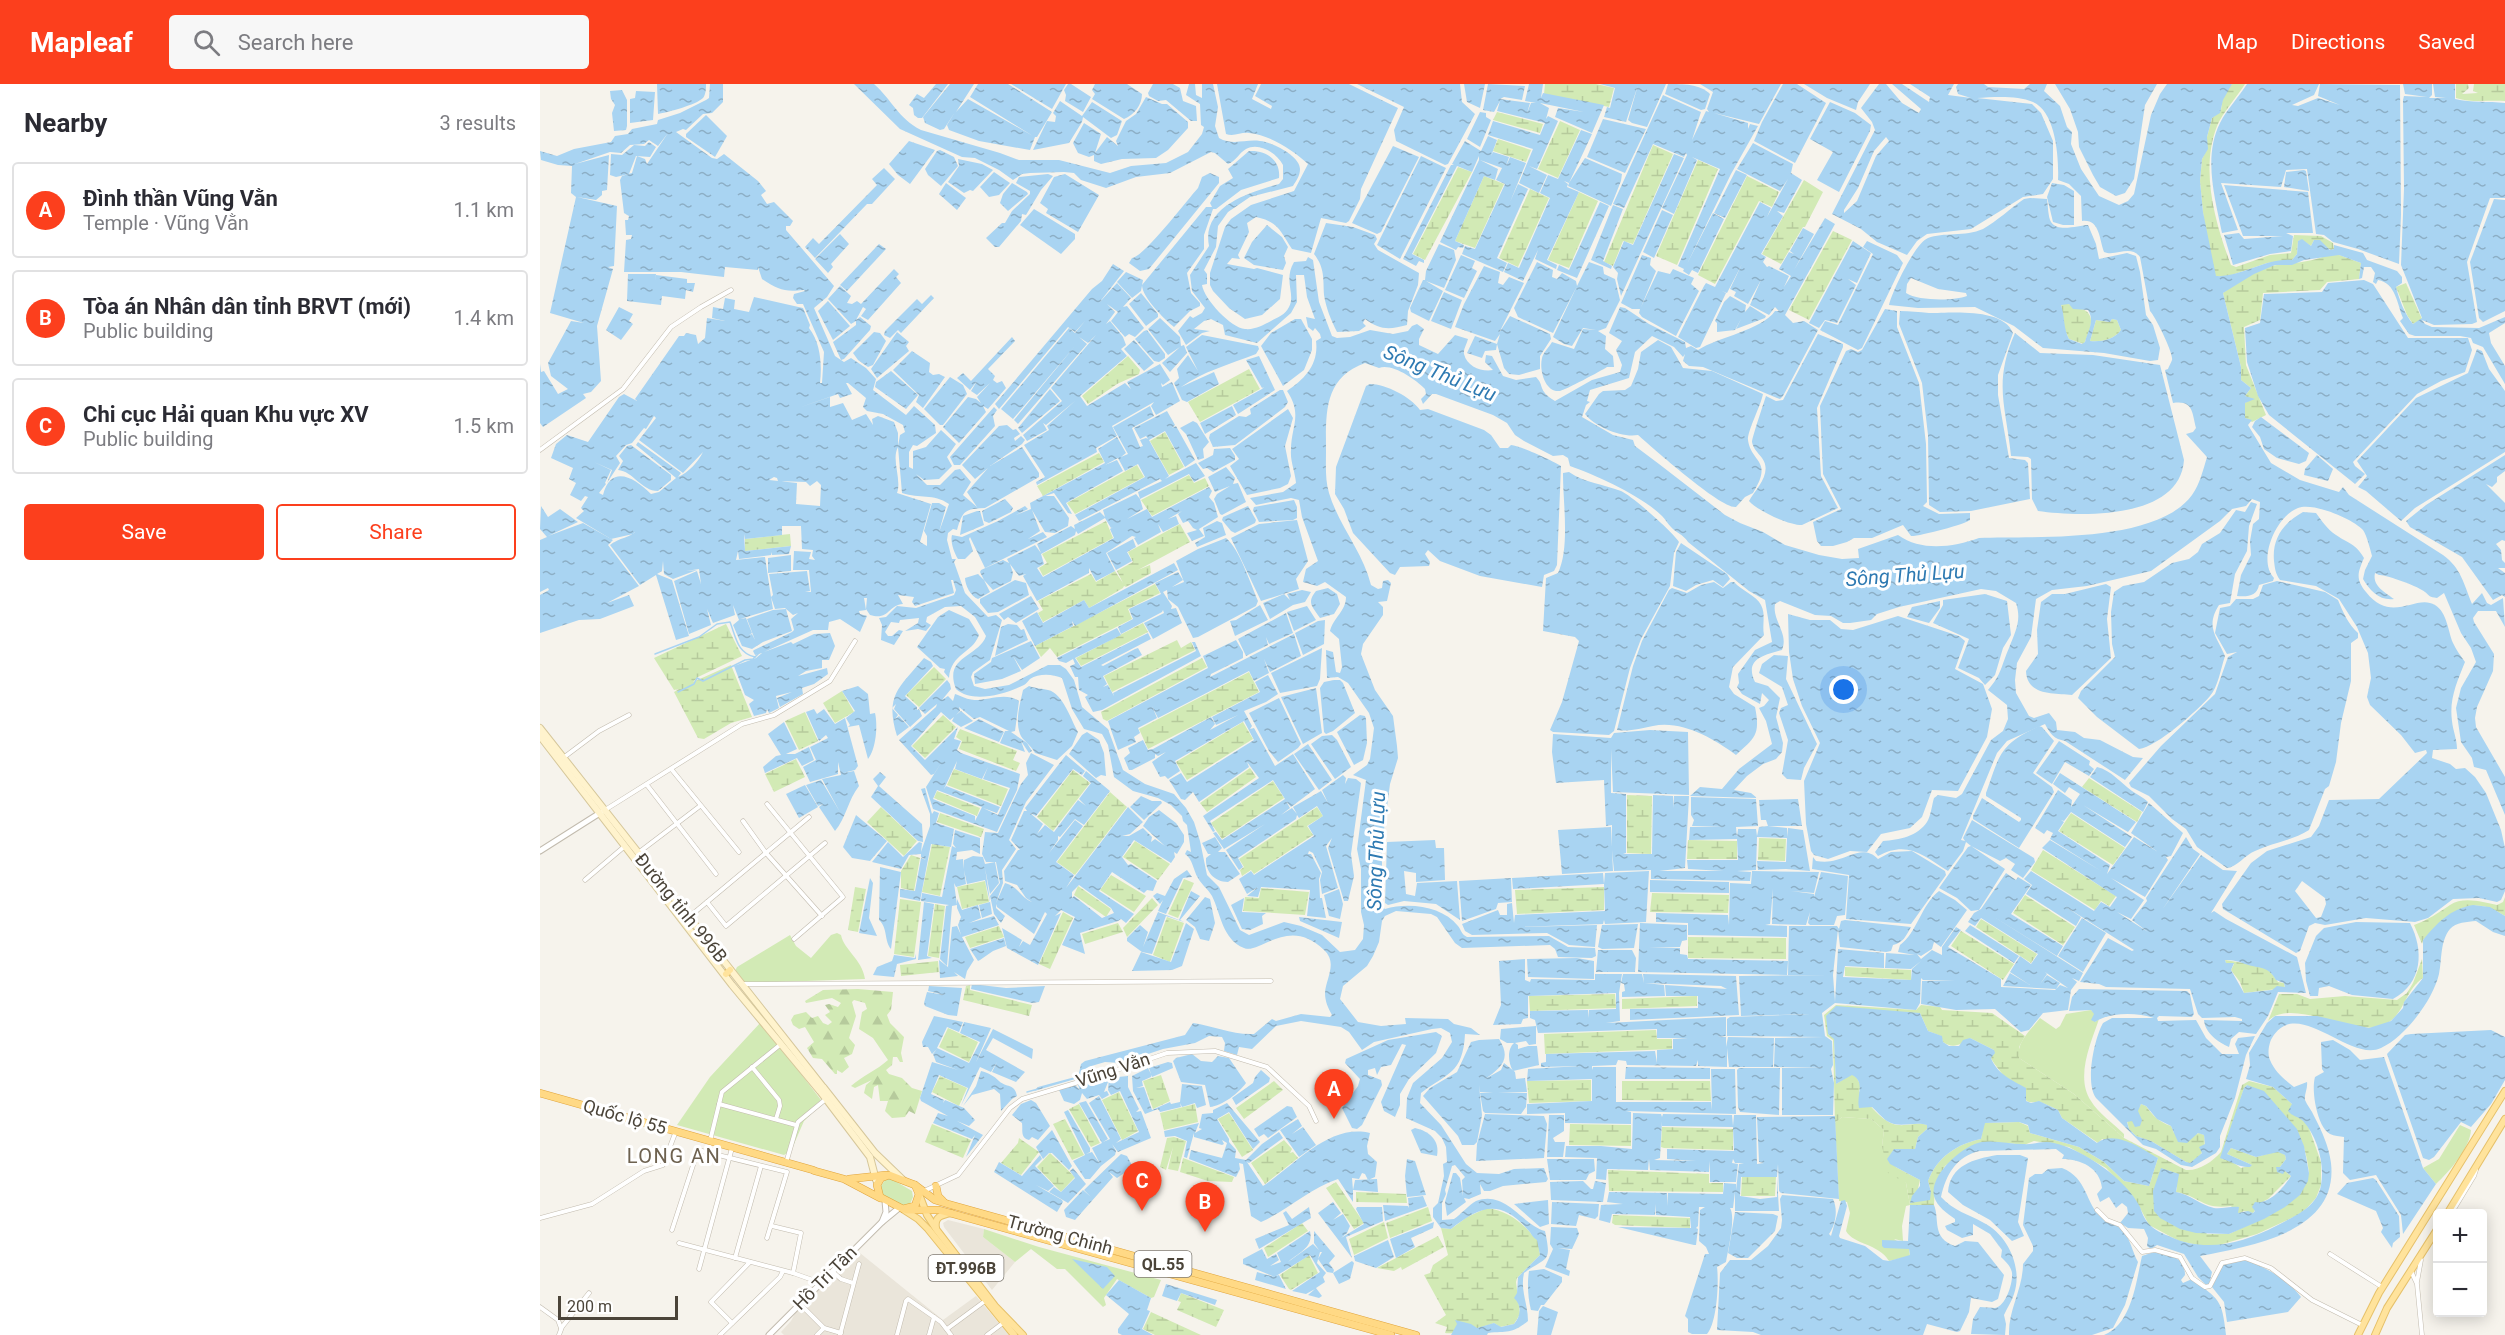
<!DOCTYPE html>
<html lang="en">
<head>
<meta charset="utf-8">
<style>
  body { margin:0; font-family:Roboto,sans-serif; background:#f7f7f7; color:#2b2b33 }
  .controls { position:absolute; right:18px; bottom:18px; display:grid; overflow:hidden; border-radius:6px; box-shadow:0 3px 15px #0003 }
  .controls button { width:54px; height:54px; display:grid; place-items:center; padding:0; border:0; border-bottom:2px solid #e1e1e2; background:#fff; color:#2b2b33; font:30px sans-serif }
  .scale { position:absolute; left:18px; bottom:15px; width:120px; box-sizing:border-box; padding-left:6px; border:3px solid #4b4439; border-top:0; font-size:16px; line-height:21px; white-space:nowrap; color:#4b4439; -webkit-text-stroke:4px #fff; paint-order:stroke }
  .you { position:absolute; left:1304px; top:606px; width:21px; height:21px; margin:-15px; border:4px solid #fff; border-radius:50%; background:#1a73e8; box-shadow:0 0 0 9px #1a73e833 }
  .badge { display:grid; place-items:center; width:39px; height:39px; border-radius:50%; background:#fc3f1d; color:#fff; font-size:20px; font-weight:700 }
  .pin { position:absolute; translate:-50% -50px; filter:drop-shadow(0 2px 3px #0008) }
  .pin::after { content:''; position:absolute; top:32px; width:21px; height:18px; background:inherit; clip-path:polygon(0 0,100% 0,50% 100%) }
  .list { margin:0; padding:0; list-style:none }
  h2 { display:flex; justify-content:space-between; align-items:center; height:78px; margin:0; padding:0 24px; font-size:26px }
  h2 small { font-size:20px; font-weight:400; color:#7c7c81 }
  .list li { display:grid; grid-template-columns:39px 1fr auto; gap:18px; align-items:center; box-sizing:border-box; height:96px; margin:0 12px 12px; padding:0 12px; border:2px solid #e1e1e2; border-radius:6px }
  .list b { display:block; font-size:22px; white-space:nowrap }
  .list p { margin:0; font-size:20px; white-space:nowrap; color:#7c7c81 }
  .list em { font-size:20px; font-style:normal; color:#7c7c81 }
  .actions { display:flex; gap:12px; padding:18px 24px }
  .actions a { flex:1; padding:14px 0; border:2px solid #fc3f1d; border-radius:6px; text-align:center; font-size:21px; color:#fc3f1d }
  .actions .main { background:#fc3f1d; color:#fff }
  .icon { flex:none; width:33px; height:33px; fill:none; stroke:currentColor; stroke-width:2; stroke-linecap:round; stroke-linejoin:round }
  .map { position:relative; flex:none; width:1965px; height:1251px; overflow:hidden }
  header { display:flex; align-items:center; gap:36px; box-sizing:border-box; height:84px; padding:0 30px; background:#fc3f1d; color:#fff }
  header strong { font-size:28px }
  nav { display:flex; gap:33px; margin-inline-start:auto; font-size:21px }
  .search { width:420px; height:54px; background:#f7f7f7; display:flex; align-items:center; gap:15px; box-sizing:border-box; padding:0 21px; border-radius:6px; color:#7c7c81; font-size:22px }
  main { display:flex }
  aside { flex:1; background:#fff }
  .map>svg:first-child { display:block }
  .residential { fill:#eae5da }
  .grass { fill:#d2eab5 }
  .forest { fill:url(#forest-firs) }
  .wetland { fill:url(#wetland-marsh); fill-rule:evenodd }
  .water { fill:url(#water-ripples); fill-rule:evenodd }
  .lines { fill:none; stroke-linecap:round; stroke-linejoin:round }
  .stream { stroke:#a9d4f2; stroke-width:1.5 }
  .minor-casing { stroke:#c2bbae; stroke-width:5 }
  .tertiary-casing { stroke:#c2bbae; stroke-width:7 }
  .secondary-casing { stroke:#d6c79b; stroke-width:8 }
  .primary-casing { stroke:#e6c16a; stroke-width:8 }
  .trunk-casing { stroke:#e0a43c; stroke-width:8 }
  .minor { stroke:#fff; stroke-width:4 }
  .tertiary { stroke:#fff; stroke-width:5 }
  .secondary { stroke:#fff3cd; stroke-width:6 }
  .primary { stroke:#ffe39c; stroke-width:6 }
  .trunk { stroke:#ffd985; stroke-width:7 }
  .labels { text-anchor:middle; stroke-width:6; stroke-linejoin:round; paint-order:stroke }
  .shield { fill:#fff; stroke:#817c74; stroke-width:1.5 }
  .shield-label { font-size:16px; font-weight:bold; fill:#4b4439 }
  .street-label { font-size:18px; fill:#4b4439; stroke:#fff }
  .water-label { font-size:20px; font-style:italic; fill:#2e7ab2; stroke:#fff }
  .neighbourhood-label { font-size:20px; letter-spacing:1.5px; fill:#6e6250; stroke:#fff }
</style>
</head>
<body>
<header>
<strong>Mapleaf</strong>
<div class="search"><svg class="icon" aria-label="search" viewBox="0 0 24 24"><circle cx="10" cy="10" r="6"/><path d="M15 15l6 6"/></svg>Search here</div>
<nav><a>Map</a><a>Directions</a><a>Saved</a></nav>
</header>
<main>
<aside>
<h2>Nearby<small>3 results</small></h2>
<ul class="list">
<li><span class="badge">A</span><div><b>Đình thần Vũng Vằn</b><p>Temple · Vũng Vằn</p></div><em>1.1 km</em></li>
<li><span class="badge">B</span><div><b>Tòa án Nhân dân tỉnh BRVT (mới)</b><p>Public building</p></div><em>1.4 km</em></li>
<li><span class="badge">C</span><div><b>Chi cục Hải quan Khu vực XV</b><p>Public building</p></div><em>1.5 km</em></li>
</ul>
<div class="actions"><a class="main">Save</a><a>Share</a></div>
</aside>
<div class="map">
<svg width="1965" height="1251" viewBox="0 0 1965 1251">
  <defs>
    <pattern id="forest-firs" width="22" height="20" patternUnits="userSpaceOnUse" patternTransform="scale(1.5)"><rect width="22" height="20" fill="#d2eab5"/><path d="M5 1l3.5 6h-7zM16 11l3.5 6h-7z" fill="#b6ca9c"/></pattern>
    <pattern id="wetland-marsh" width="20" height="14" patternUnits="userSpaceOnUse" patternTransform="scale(1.5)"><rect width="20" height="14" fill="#d2eab5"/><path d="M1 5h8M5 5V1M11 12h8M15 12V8" fill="none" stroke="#b6ca9c"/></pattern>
    <pattern id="water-ripples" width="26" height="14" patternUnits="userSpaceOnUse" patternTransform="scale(1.5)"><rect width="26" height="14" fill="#a9d4f2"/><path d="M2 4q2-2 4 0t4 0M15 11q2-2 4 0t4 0" fill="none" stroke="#8caec5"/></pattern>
  </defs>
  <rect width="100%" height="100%" fill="#f6f3ec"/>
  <!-- residential -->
  <g class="residential">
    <polygon points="408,1136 444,1145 443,1153 475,1178 452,1206 404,1143 403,1139"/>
    <polygon points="315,1165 403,1236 436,1212 469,1251 244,1251 241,1248 251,1237 260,1220 272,1213 281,1199"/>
  </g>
  <!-- grass -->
  <g class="grass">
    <path d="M 297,849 L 301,851 C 304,866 322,875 325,895 L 205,899 L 195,887 L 197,883 L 250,851 L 256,862 L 271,874 L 291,851 Z"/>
    <path d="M 1551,926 L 1555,930 L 1555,938 L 1559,935 C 1551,959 1535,993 1551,1017 C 1558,1029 1574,1040 1584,1050 L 1584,1054 L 1534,1010 L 1479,974 C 1476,958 1491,946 1500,934 L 1516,945 L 1520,942 L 1526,930 Z"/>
    <polygon points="221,938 281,1016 273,1023 275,1026 264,1037 251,1067 244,1071 137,1041 170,993"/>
    <path d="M 1302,1033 L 1331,1035 L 1344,1046 L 1342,1062 L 1366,1099 L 1370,1121 L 1366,1122 L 1362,1142 L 1363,1157 L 1354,1155 L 1369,1165 L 1370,1172 L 1349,1177 C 1338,1159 1314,1161 1306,1147 L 1310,1129 L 1307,1118 L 1299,1117 L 1295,1039 Z"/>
    <path d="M 1920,1041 L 1931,1046 C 1930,1064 1909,1088 1896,1100 L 1883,1084 L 1899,1075 Z"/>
    <polygon points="350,1094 372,1107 373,1113 370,1120 363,1122 343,1112 341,1102 345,1096"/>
    <polygon points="444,1145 499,1163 621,1196 614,1213 611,1214 577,1195 564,1214 566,1221 563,1223 525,1185 517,1185 491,1165 475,1178 443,1153"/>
  </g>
  <!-- forest -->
  <path class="forest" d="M 318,905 L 353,908 L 351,926 L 347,931 L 350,939 L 364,953 L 361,969 L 363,978 L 360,978 L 357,973 L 353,973 L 352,981 L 346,986 L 349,990 L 362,994 L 372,1004 L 382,1007 L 375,1030 L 369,1027 L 365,1033 L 352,1034 L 345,1027 L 348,1017 L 340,1017 L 338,1001 L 334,1003 L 332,1015 L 324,1009 L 326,1001 L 332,996 L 315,1004 L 311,1002 C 322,992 337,986 348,976 L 333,954 L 319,945 L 322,928 L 327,925 L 325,919 L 314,916 L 312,918 L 316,932 L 309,954 L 315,961 L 312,970 L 304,974 L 309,983 L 302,989 L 297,986 L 297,990 L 295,990 L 282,975 L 273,974 L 267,964 L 274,958 L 265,943 L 259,945 L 253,941 L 251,936 L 254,931 L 266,928 L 272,934 L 278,932 L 283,939 L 288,941 L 292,938 L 285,931 L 290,928 L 285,921 L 289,920 L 298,923 L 301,919 L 292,914 L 266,919 L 265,917 L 283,906 Z"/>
  <!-- wetland -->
  <g class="wetland">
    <polygon points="1005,0 1056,0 1074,4 1069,23 1004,10"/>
    <path d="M 1692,0 L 1705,0 C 1697,13 1683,28 1677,42 C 1660,86 1675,139 1691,181 L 1696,183 L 1730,171 L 1751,169 L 1754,151 L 1781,152 L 1793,159 L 1794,165 L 1791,166 L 1774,156 L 1771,162 L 1762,156 L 1758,157 L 1757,170 L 1752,176 L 1727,179 L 1686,193 L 1671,192 L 1663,128 L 1660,97 L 1662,75 L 1667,65 L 1667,53 L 1672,34 L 1681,26 L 1683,11 Z"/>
    <path d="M 1916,0 L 1928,0 L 1929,4 L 1922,10 L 1938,9 L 1933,7 L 1934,0 L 1965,0 L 1965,17 C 1948,16 1931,19 1916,14 Z"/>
    <polygon points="957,28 1003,40 1000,49 953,36"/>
    <polygon points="1020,37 1040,46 1018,94 998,85"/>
    <polygon points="958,55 991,66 986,78 953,67"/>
    <polygon points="1113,61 1133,70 1093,160 1083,157 1073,182 1064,178"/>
    <polygon points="1158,76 1178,85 1137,181 1116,172"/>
    <polygon points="918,83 932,88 885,176 873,170"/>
    <polygon points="944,92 964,100 935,164 915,157"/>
    <polygon points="1207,92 1239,108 1232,123 1219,117 1175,200 1158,191"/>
    <polygon points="1264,96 1283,108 1265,143 1263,143 1241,180 1222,170"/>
    <polygon points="990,105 1009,114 978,183 959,174"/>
    <polygon points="1039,108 1058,117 1029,184 1008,176"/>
    <polygon points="1293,147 1312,156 1269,236 1249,226"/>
    <path d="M 1787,171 L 1799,171 L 1821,179 L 1819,195 L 1787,198 L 1780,206 L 1723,209 L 1720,236 L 1704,243 L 1706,281 L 1726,331 L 1712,338 L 1705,334 L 1705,319 L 1711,315 L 1705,312 L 1711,304 L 1701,296 L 1701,283 L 1683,209 C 1697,198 1719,183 1737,181 C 1754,179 1772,178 1787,171 Z"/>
    <polygon points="1866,199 1882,235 1873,240 1867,231 1856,203"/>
    <path d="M 1521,220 C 1528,219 1533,221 1540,224 C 1558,230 1550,246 1544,260 L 1529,255 L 1524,244 Z"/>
    <path d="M 1572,235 L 1577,236 L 1581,246 C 1574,256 1561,258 1550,257 L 1556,236 L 1570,238 Z"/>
    <polygon points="588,272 600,286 599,290 577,300 548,320 542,312"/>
    <polygon points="709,285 720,305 660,338 648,318"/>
    <polygon points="625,348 644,383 629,391 610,357"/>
    <polygon points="559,369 564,378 503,412 497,402"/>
    <polygon points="597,381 604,393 535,430 527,419"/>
    <polygon points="649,391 654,399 665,394 669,402 612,432 601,416"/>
    <polygon points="566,437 573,454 503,492 499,484 507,479 502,470"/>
    <polygon points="640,440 650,458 598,486 610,481 611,489 586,503 584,502 583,504 549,524 544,516 503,538 498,529 503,526 498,517 551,490 556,498 575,487 583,499 577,487 593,478 588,468"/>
    <polygon points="250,450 251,462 205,467 205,455"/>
    <polygon points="615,500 620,509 588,525 592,535 517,573 510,564 501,573 495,562"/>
    <polygon points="603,539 608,548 541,582 536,574"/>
    <polygon points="186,540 202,572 158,593 153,598 191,581 212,633 191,639 164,655 158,654 134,608 139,605 134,606 114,574"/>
    <polygon points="637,556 641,564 651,558 655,566 572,608 564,592"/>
    <polygon points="662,574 667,583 567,637 563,635 561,628"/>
    <polygon points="394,583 406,595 379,623 366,611"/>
    <polygon points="709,588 719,608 608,665 599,645"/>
    <polygon points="302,607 314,628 295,639 283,619"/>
    <polygon points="265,628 278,657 259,666 245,637"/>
    <polygon points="403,631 416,643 385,674 372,662"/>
    <polygon points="703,638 713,655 647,696 636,678"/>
    <polygon points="420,645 477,667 473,676 480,679 476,687 419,665 422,657 416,653"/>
    <polygon points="256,675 265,693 234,708 225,690"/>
    <polygon points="710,684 716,693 667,728 660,719"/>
    <polygon points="414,685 468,705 461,722 407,701"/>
    <polygon points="533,686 550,699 513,747 497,733"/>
    <polygon points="1549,694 1602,728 1597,738 1542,703"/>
    <polygon points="733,697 744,714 682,755 671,739"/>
    <polygon points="397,707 440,724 437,732 394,714"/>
    <polygon points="570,708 587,723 535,791 517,778"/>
    <polygon points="1087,711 1112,712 1111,770 1087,769"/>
    <polygon points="341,723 377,757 364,772 327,738"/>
    <polygon points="777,723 783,732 767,742 773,751 714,790 711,786 702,792 700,786 704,783 699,775"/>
    <polygon points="400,729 444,745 441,753 397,738"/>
    <polygon points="1531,729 1585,764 1573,781 1519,747"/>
    <polygon points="1219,754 1246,755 1245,777 1218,776"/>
    <polygon points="1148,756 1197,757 1197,775 1147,775"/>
    <polygon points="595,757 630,780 618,796 583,773"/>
    <polygon points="392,760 410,763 400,812 382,808"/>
    <polygon points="1503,766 1576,812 1569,822 1561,817 1555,826 1491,786"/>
    <polygon points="371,771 380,774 374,807 361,804 361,787"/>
    <polygon points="571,791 606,812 594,828 560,806"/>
    <polygon points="644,795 654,799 638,834 628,830"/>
    <polygon points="445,797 449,818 422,825 417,803"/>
    <polygon points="538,802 571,825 566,833 534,811"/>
    <polygon points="315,803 326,805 318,848 308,846"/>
    <polygon points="1064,803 1064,826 977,830 975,806"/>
    <polygon points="721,804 769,808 765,831 703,827 705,813 719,814"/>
    <polygon points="1112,809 1189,811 1188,829 1110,828"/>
    <polygon points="1485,811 1535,843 1523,861 1473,829"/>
    <path d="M 1965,813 L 1965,832 C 1927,807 1911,831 1883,856 L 1882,860 L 1874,841 C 1888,836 1898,829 1910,821 C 1923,812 1943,818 1957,821 L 1963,818 Z"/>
    <polygon points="612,814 618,821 587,853 583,844"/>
    <polygon points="360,815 381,818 374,873 354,870"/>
    <polygon points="395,820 405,822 399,874 388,872"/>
    <polygon points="523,828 533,834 510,885 499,880"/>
    <polygon points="627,833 644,839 630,878 613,871"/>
    <polygon points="1441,835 1497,870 1491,879 1436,843"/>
    <polygon points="578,839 583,848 545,860 542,850"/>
    <polygon points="459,842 464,853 430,864 425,853"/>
    <polygon points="1421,847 1474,880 1463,896 1411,862"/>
    <polygon points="1148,853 1246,854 1246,875 1148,874"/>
    <path d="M 1882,875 L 1883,894 C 1863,907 1866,933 1841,942 C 1813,952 1751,913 1728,937 L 1739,910 L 1757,910 L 1770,915 L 1805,912 L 1857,916 L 1867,909 L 1873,899 Z"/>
    <polygon points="1685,876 1722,882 1730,887 1738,898 1744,899 1745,904 1704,909 1700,898 1691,886 1694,880 1686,879"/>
    <polygon points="398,877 399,888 361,892 360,881"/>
    <polygon points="1305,883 1371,886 1371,896 1305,892"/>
    <polygon points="430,901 430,906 492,921 489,932 423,916 426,902"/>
    <polygon points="1075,910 1076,924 990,927 989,912"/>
    <polygon points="1157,912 1157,922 1082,925 1082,915"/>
    <path d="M 1296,921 L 1376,926 L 1381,921 L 1400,923 L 1402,926 L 1452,929 L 1485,952 L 1479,963 L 1479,974 L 1534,1010 L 1584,1054 L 1646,1086 C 1659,1087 1672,1078 1681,1068 L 1702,1001 L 1709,997 L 1733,1003 L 1752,1020 L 1769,1044 L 1781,1078 L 1781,1101 L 1776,1114 L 1767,1124 L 1758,1131 L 1717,1150 L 1676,1162 L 1658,1161 L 1639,1157 L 1609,1141 L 1600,1124 L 1583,1102 L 1566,1084 L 1529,1063 L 1494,1057 L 1484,1061 L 1468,1059 L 1430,1063 L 1405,1082 L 1395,1100 L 1394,1121 L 1370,1121 L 1366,1099 L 1348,1089 L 1342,1062 L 1344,1046 L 1331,1035 L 1302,1033 L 1295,1039 L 1293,956 L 1287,952 L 1284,931 ZM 1380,929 L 1388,947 L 1401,952 L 1403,958 C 1413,965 1420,961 1430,954 L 1454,966 L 1451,974 C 1453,980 1482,1014 1487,1017 C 1492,1020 1496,1017 1500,1018 C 1506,1020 1512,1023 1518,1026 L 1522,1034 L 1558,1059 L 1562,1055 L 1570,1055 L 1618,1074 L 1609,1102 L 1584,1097 L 1564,1078 L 1539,1063 L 1490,1049 L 1488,1042 L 1479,1038 L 1444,1039 L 1441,1055 C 1417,1060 1397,1073 1388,1097 L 1391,1108 L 1377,1109 L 1380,1096 L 1350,1080 L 1348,1075 L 1354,1065 L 1375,1065 L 1378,1053 L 1387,1045 L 1387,1041 C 1377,1038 1368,1042 1358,1041 C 1342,1039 1328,1019 1319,1007 L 1321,1002 L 1317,994 L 1312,990 L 1296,1000 L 1294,954 L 1288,950 ZM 1707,1001 C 1742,1029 1764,1040 1769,1089 L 1704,1143 L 1689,1150 L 1667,1150 L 1618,1089 L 1637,1103 L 1636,1108 C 1660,1112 1662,1126 1691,1122 L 1697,1130 L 1704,1127 L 1713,1129 L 1720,1119 L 1728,1115 L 1751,1092 L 1740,1083 L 1746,1075 L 1745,1071 L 1738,1067 L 1716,1073 L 1691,1064 L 1687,1070 L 1712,1081 L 1701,1084 L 1691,1077 L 1682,1075 L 1704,1004 Z"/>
    <polygon points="408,944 438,958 429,978 399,963"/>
    <polygon points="1116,946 1117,955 1132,955 1132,965 1005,970 1004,950"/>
    <polygon points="621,991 630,1017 613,1025 603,997"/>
    <polygon points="400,992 427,1004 419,1022 392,1008"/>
    <polygon points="1051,996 1051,1017 989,1019 987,997"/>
    <polygon points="734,997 743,1006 704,1035 696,1024"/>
    <polygon points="1082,997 1170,997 1171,1017 1082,1016"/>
    <polygon points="579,1008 598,1047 582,1056 562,1016"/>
    <polygon points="539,1020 560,1059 551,1063 529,1025"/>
    <polygon points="655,1020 658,1038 624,1046 620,1029"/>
    <path d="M 1601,1020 L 1606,1022 C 1613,1032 1619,1038 1631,1042 L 1634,1049 L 1654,1051 L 1659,1049 L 1664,1051 C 1667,1064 1661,1073 1650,1079 L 1646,1078 L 1611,1057 L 1596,1052 L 1589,1045 L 1587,1037 L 1592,1037 Z"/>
    <polygon points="689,1029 713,1066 702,1073 678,1035"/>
    <polygon points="525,1035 544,1071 532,1076 513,1040"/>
    <polygon points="392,1040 431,1056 423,1074 385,1058"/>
    <polygon points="1030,1040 1091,1041 1091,1062 1029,1061"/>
    <polygon points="1122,1043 1193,1045 1193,1066 1124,1064 1121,1063"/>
    <polygon points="634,1053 646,1057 638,1087 628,1085 633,1063 626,1086 620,1083 627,1054"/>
    <polygon points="479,1054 499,1068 481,1091 461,1079 478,1059"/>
    <polygon points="744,1056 752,1065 750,1069 753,1068 758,1074 725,1100 711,1079"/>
    <polygon points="510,1069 535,1093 521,1108 497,1083"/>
    <polygon points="643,1074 694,1093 692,1098 668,1097 640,1088"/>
    <polygon points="1068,1086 1169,1090 1169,1099 1183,1099 1183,1108 1069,1107"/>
    <polygon points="1202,1093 1236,1093 1235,1112 1201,1112"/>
    <polygon points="796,1098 824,1139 814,1145 786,1104"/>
    <polygon points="816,1108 866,1110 867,1119 816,1118"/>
    <polygon points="888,1123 892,1137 850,1154 846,1139"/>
    <path d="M 947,1124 C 963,1126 976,1134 987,1145 C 991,1149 992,1152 998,1156 L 1000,1171 L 977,1194 L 976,1198 L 980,1230 L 974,1240 L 960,1243 L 954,1239 C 944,1243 914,1251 905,1249 L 907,1243 L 895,1239 L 906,1231 L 884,1191 L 890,1189 L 893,1181 L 908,1171 L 901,1144 L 911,1145 L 927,1133 Z"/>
    <polygon points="1073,1131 1150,1134 1150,1144 1075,1141 1072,1139"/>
    <polygon points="844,1138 848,1154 814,1171 809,1155"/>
    <polygon points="762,1139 768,1147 728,1173 724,1164"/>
    <polygon points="898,1152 904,1163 862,1186 861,1183 854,1187 837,1184"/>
    <polygon points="769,1171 778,1189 751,1206 749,1205 740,1191"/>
    <polygon points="641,1209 684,1226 676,1243 637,1226 641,1218 638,1217"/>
    <polygon points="611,1228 661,1251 615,1251 603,1245"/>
  </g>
  <!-- water -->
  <g class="water">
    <path d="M 117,0 L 166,0 C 166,4 166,10 163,14 C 156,21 128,28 118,30 Z"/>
    <path d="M 170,0 L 183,0 L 183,18 L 172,29 L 163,30 L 146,46 L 143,45 L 136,48 L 172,74 L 177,75 L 184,70 L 218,97 L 226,107 L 221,111 L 227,120 L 234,118 L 253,137 L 250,142 L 246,142 L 246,146 L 294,202 L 287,213 L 274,224 L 295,272 L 304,278 L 311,274 L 326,284 L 336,295 L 333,306 L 366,331 L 374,322 L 395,341 L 396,349 L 377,362 L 373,361 L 369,368 L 369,383 L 373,385 L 373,367 L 386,363 L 401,346 L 416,360 L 407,373 L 412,382 L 399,395 L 384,396 L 376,390 L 387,401 L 400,401 L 415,386 L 420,385 L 431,398 L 423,411 L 437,423 L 427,408 L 448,384 L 435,395 L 422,381 L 459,342 L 467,341 L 473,346 L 476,345 L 480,350 L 474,354 L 475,357 L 481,352 L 485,356 L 482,360 L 450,382 L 482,363 L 499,389 L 499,393 L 445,424 C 425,425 423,426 417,446 L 413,445 L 408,449 L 407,456 L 412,475 L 416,475 L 414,478 L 425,509 L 448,533 L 456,531 L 462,536 L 450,576 L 433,588 L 431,593 L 434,602 L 445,605 L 469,601 L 508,581 L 520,581 L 526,585 L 534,596 L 542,623 L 568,645 L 583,686 L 605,700 L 634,710 L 646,724 L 654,738 L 660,757 L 667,791 L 679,803 L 700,846 L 709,851 L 744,838 L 761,842 L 782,851 L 800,868 L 815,866 L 823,855 L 824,841 L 821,828 L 821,785 L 817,765 L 826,696 L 813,691 L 827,681 L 830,675 L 834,644 L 829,629 L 808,599 L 798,593 L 787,594 L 786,566 L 793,568 L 796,588 L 800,589 L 802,583 L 799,555 L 790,547 C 793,534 806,527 806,513 L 785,498 L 777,502 L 763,498 L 766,485 L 778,477 L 762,433 L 759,416 L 751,414 L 716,421 L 710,414 L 743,408 L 756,399 C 755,387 750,377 751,366 C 751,342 763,331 747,307 C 765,295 779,280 776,257 L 781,254 L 780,250 L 775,244 L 773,247 L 768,243 L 766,233 L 775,235 L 767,213 L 764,191 L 756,191 L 757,218 L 751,229 L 717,259 L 685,251 L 683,241 L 671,235 L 664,237 L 654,245 L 670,247 L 662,249 L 646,261 L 638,247 L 650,232 L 653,234 L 662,229 L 665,224 L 652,207 L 650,191 L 669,162 C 661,122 711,108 739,100 L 743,95 L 743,81 C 737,69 719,58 706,65 C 699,69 696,77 688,80 L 675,69 L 671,68 L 630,89 L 596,93 L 566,104 L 541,96 L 534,89 L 524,88 L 490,89 L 482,90 L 473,96 L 459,86 L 435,74 L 422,73 L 360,45 L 314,0 L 334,0 C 352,16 358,34 381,46 L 460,69 L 479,76 L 519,76 L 570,89 L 591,82 L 626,79 L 648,68 L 662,50 L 664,43 L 661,41 L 660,20 L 646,11 L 649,0 L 655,0 L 656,11 L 662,14 L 662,0 L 673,0 L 678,23 L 675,42 L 679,54 C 693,62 705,55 720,57 C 732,58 760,72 760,85 C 760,92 756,97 753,102 L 710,113 L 688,128 L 678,142 L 676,163 L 664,186 L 667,190 L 667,200 L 662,201 C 664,215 691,244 705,245 C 715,246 723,241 731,237 C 738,233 745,231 749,223 C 756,210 743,197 754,178 L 766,177 L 768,173 L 773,176 L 779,218 L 792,252 L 797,254 L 810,253 L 830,246 L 853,250 L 868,247 L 872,242 L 877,240 L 884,245 L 879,255 L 879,261 L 898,270 L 915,251 L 928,255 C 927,260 923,265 924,270 C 927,283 942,288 953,286 L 945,278 L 946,271 L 952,272 L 963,292 L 976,296 L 996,293 C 1005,302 997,306 1015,317 L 1052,296 L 1080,288 L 1082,281 L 1076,266 L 1082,257 L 1069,249 L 1080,223 L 1085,224 L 1109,240 L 1145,258 L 1146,264 L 1151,262 L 1158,266 C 1178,253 1222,246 1235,227 L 1239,227 L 1235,223 L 1229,231 L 1210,221 L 1221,196 L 1208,220 L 1194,212 L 1196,208 L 1190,205 L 1202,180 L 1187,209 L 1182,207 L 1186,209 L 1160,263 L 1156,264 L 1138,253 L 1164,202 L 1166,199 L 1175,203 L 1220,118 L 1231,124 L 1227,133 L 1248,95 L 1240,107 L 1197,85 L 1213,59 L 1253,80 L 1251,89 L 1262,96 L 1244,129 L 1237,127 L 1243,132 L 1221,170 L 1226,173 L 1223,178 L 1227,183 L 1229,182 L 1249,192 L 1244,203 L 1251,192 L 1239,185 L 1249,168 L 1254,170 L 1250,167 L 1263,144 L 1274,150 L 1254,186 L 1285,134 L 1295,140 L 1245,231 L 1253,239 L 1264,237 L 1278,246 L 1243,312 L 1240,315 L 1237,314 L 1163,283 L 1149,282 L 1143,277 L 1145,270 L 1143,273 L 1134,263 L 1112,252 L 1095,268 L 1089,294 L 1050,306 L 1047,317 L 1050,318 L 1046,321 L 1042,333 L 1073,351 L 1093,356 L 1095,362 L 1119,380 L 1185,431 L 1200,439 L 1223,448 L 1245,461 L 1279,471 L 1302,475 L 1319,474 L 1318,465 L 1358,451 C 1382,468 1413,463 1439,454 C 1494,452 1616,460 1652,411 C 1660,400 1663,386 1667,373 L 1646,350 L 1653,348 L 1656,344 C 1652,328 1653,316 1633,319 L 1625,286 L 1628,285 C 1629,282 1631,279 1632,276 C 1634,270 1615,232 1610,227 L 1600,173 C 1590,160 1576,173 1564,168 C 1559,155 1560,135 1542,137 L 1541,112 L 1529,100 L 1518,96 C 1519,74 1516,28 1493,18 C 1477,11 1453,13 1437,14 L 1492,20 L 1501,29 L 1513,57 L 1513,95 L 1503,110 L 1483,113 L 1431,145 L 1387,150 L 1377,157 L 1367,171 L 1337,158 L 1321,145 L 1292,130 L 1335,46 L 1332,38 L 1321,24 L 1339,0 L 1346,0 L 1362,19 L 1379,29 L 1381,25 L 1352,0 L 1362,0 L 1389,18 L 1390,13 L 1370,0 L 1414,0 L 1408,11 L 1431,14 L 1418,10 L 1416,3 L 1418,0 L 1444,0 L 1448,3 L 1484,5 L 1490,0 L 1507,0 L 1504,7 L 1520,22 L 1527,43 L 1532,48 L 1531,60 L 1541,85 L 1559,112 L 1579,121 L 1588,117 L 1594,110 L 1611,31 L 1620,10 L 1627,0 L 1692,0 L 1683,16 L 1680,29 L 1672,34 L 1667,53 L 1668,65 L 1662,75 L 1660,97 L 1663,128 L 1676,192 C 1699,194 1725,174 1752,176 L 1757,170 L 1758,157 L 1762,155 L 1771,162 L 1774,156 L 1780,156 L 1790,166 L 1794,165 L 1794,161 L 1823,169 L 1827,176 L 1857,187 L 1862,193 L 1862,199 L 1856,203 C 1859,215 1865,231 1873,240 L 1882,234 L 1861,181 L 1864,105 L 1863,16 L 1864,12 L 1887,13 L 1865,10 L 1863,0 L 1892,0 L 1892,11 L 1889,14 L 1906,14 L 1895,13 L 1893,0 L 1915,0 L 1915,15 C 1932,19 1948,17 1965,19 L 1965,114 L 1950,114 L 1927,178 L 1937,238 L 1932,240 L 1894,241 L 1882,236 L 1885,240 L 1892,243 L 1939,244 L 1965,233 L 1965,239 L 1949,249 L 1951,259 L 1965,282 L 1965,300 L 1943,263 L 1933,259 L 1931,254 L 1920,252 L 1875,252 L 1869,250 L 1860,237 L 1863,234 C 1857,220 1856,199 1838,196 L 1836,200 L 1833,198 L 1835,189 L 1831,183 L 1824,183 L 1822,194 L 1819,195 L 1821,179 L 1799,171 L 1764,176 L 1752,181 L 1735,181 L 1714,190 L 1683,209 L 1701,283 L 1701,296 L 1711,304 L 1705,312 L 1715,315 L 1705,319 L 1705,334 L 1712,336 L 1708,341 L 1731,379 L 1760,396 L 1799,408 L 1803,403 L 1809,411 L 1903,471 C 1921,484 1924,500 1932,520 L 1942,509 L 1947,519 L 1951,521 L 1963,514 L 1965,543 L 1956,527 L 1938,527 L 1933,534 L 1934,538 L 1954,570 L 1953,587 L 1937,623 L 1935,634 L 1936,643 L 1965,693 L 1965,731 L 1946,686 L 1934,683 L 1932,674 L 1921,658 L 1916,624 L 1921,604 L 1936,578 L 1931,564 L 1921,549 L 1904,509 L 1897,514 C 1889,513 1890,512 1885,508 C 1880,503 1845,490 1839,491 L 1835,489 C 1832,502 1845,508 1854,515 C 1840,517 1830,507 1823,495 L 1825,486 L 1832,472 C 1830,465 1827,452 1823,446 C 1813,435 1773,418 1758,424 C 1736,432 1717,476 1734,494 L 1733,497 L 1719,501 C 1717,512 1708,513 1697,512 L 1701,491 L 1711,471 L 1710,457 L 1713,440 L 1719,435 L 1720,418 L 1712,415 L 1706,422 L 1692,425 L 1680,437 L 1611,487 L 1547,502 L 1512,506 L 1496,515 L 1491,553 L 1477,579 L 1475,596 L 1476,609 L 1489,632 L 1494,634 L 1509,629 L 1516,638 L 1517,646 L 1535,648 L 1544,654 L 1560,656 L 1593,673 L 1603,674 L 1585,696 L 1525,657 C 1514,655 1510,650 1505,640 L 1467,657 L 1457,669 L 1421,756 L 1425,757 L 1423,754 L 1432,736 L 1494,774 L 1495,778 L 1483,794 L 1471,786 L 1475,780 L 1466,774 L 1460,777 L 1431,762 L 1465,785 L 1439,826 L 1431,827 L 1417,814 L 1399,804 L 1428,763 L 1431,762 L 1426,758 L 1423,767 L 1408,787 C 1383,771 1367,756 1338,772 L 1335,768 L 1343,757 C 1359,756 1378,752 1387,738 C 1391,732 1392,720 1394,714 L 1398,711 L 1416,714 L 1422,710 L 1451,656 L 1463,647 L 1468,635 L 1467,621 L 1448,606 C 1462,590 1461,582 1469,564 C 1475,548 1482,537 1476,519 L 1456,507 L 1441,505 L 1359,523 L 1337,530 L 1331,536 L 1310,539 L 1303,539 L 1291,532 L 1275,531 L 1240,517 L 1235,520 C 1232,537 1249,549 1242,566 C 1224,571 1204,575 1215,598 L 1228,602 L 1240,614 L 1236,633 L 1243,659 L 1242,668 L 1236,675 L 1223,680 L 1207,692 L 1194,706 L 1211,709 L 1217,714 L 1150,712 L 1160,703 L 1182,705 L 1199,685 L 1232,660 L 1226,637 L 1219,624 L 1224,622 L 1229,616 L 1222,609 L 1220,620 L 1202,610 L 1197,603 L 1199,599 L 1198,590 L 1215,566 L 1232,558 L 1225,516 L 1209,507 L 1148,458 C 1143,450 1136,449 1131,443 C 1128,440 1125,435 1122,432 C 1102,412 1056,391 1030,382 L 1028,374 L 1023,371 L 1013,372 L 984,357 L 975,351 L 967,339 L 953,331 L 896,310 L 892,310 L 883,320 L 881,315 L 886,310 L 885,305 C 875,295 852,279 839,284 L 825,279 C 783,294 786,330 786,368 C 786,381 785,396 789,409 C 799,442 823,468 831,501 L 838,505 L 842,504 L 843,497 L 848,496 L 851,499 L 847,517 L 838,518 L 843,523 L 843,531 L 823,560 L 821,570 L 835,606 L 853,632 L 857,662 L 858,674 L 850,700 L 842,761 L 842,823 L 845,825 C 869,818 902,822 918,842 C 922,847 921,850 927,853 L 1009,852 L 1028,863 L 1055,864 L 1056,872 L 1052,874 L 1018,873 L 1015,865 L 1010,861 L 922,864 L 915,859 L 897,833 L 891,830 L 856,827 L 845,832 L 842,837 L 839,858 L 833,872 L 827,882 L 803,902 L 800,915 L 818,938 L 841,942 L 866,940 L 865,934 L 908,935 L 914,940 L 931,944 L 940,951 L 925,950 C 923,990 907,989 881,1009 L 880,1019 L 901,1041 L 926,1080 L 937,1089 L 959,1090 L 974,1085 L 1004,1084 L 1008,1095 L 1006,1098 L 963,1102 L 950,1107 L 944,1107 L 940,1100 L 941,1110 L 929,1115 L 924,1114 L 926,1118 L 907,1132 L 905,1118 L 913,1089 L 916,1089 L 920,1094 L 923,1112 L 922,1096 L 925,1093 L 915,1081 L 912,1082 L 905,1106 L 906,1110 L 902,1119 L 902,1136 L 914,1135 C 920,1131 930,1120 936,1117 C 966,1106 981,1140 1005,1147 C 1012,1180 1007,1172 984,1189 C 980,1206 988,1220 988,1237 C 972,1250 968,1247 948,1249 L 947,1251 L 911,1251 L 917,1240 L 915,1236 L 931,1240 L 937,1244 L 954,1239 L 961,1243 L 974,1240 C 981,1232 982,1221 974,1214 L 977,1209 L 978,1193 L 1000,1171 L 997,1156 C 992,1153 992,1150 988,1146 C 960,1114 940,1122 911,1145 L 901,1144 L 893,1133 L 893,1124 L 898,1119 L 904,1092 L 903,1080 L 907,1078 L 906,1063 L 902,1054 L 895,1047 L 866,1034 L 867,1014 L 873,999 L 902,974 L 912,958 L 910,949 L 901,944 L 892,945 L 834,958 L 822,966 L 809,948 L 801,943 L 761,937 L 736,942 L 712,965 L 699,963 L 697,971 L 684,967 L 685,959 L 682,953 L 669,952 L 655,959 L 623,965 L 581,979 L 565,978 L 548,983 L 549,991 L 494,1007 L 498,1003 L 535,993 L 539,989 L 541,980 L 545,977 L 645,951 L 653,939 C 674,942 692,951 714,950 L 732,935 L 736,937 L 761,930 L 790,933 L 792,931 C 788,924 785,917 785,909 C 786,894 798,879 784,866 C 749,831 719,871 704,864 C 682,855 681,830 672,812 C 668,805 661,800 658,794 C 653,786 653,775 645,770 L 647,766 L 651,768 L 647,741 L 643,737 L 642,732 L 631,721 L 618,714 L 593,707 L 574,693 L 568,661 L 562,650 L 544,645 L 532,625 L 522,594 C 513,590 499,589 490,595 C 488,597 486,600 484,601 C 465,610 433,620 416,605 C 403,572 439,573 446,552 L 435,533 L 421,522 L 405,523 L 387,533 L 386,538 L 391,541 L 386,547 L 378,545 L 365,547 L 378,539 L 379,534 L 360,536 L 359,539 L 351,538 L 345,548 L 348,552 L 352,552 L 359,546 L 363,547 L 354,561 L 341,556 L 342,541 L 339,534 L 346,533 L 357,522 L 376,524 L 414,511 L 416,506 L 413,496 L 411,496 L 414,509 L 375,522 L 372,518 L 374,513 L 358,511 L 363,520 C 348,521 349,537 330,531 L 326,525 L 327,514 L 324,514 L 326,526 L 319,527 L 320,530 L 327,532 L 320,548 L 300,535 L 289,538 L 288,546 L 273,546 L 224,568 L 251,558 L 253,560 L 274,550 L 290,549 L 295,562 L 289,576 L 282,576 L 282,584 L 266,587 L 258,592 L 287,584 L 288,590 L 274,600 L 262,604 L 263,610 L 240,623 L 237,614 L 252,608 L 236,612 L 239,624 L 229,629 L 227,625 L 226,629 L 214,632 L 209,620 L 214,616 L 205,611 L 194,582 L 216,574 L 222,569 L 215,571 L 213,567 L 214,566 L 252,548 L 254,546 L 251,535 L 258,529 L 253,531 L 245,524 L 235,525 L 231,513 L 233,525 L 200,535 L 206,534 L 212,549 L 209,551 L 212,550 L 215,556 L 207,535 L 233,526 L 246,525 L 252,547 L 223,558 L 212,565 L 202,562 L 193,541 L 199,536 L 193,521 L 195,531 L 173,539 L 167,525 L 171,541 L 149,550 L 134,497 L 157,487 L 161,500 L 159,485 L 146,487 L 157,486 L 133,495 L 124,490 L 123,477 L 122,487 L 117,490 L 132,496 L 149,552 L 136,556 L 116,491 L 100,501 L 70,461 C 78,454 92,453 96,447 L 93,450 L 71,455 L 36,434 L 44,427 L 41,424 L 48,413 L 45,412 L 41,417 L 30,411 L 36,399 L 29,395 L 33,384 L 11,374 L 16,360 L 27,351 L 48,358 L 79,313 L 84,310 L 97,317 L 95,315 L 139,252 L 144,252 L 146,249 L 156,251 L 158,260 L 165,254 L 167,234 L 185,237 L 172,234 L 173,223 L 183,225 L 185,214 L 195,216 L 194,225 L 209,228 L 214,213 L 263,224 L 270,241 L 269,244 C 281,259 282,282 280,299 L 282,299 L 284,268 L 263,220 L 257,220 L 253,214 L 254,210 L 265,207 L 264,206 C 244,208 239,206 222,195 L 218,183 L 218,186 L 185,183 L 184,193 L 141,188 L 84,188 L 86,156 L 91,155 L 92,151 L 99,151 L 86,151 L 85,136 L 88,136 L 89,132 L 84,129 L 80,96 L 82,92 L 92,89 L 97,72 L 105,75 L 107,80 L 128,49 L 118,62 L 109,56 L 104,60 L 90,61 L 81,69 L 70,68 L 35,80 L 69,71 L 67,106 L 62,107 L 62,111 L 56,116 L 37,113 L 77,122 L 74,182 L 68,183 L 73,185 L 57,242 L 61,297 L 51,308 L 43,310 L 46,314 L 3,343 L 0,339 L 0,280 L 1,288 L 4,287 L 18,310 L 28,305 L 11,292 L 8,279 L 31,237 L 44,239 L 10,229 L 36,113 L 31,109 L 32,82 L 18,81 L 1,76 L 0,67 L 17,72 L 34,65 L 71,58 L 75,52 L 88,50 L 92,45 L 117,40 L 118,36 L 140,29 L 166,16 L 169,14 ZM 1346,53 L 1349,57 L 1336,72 L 1317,117 L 1304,129 L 1304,126 L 1318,104 L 1334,67 ZM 306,299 L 308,299 L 326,314 L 323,323 L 327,327 L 343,330 L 363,341 L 365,348 L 360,351 L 358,362 L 358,349 L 354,338 L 338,332 L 332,335 L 333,341 L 326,330 L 312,336 L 303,319 L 290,323 L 290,313 L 258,324 L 298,310 L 300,314 L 312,310 ZM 114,332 L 116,334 L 99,356 L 143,389 L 163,368 C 158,378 149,388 138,393 L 141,389 L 98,358 L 96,361 L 136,394 L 119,408 L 111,410 C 94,393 71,380 63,411 L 59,409 L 66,400 L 65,399 L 71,386 L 54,378 L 72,386 L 67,399 L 80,379 L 76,372 L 86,361 L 92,359 L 104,344 L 106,345 ZM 358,363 L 362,409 C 380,415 393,409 409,420 L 399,448 L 406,423 L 399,419 L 392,419 L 384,447 L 387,452 L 387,462 L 380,458 L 391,420 L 357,409 C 362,395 351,376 358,363 ZM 234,393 L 237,394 L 238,397 L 266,398 L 270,402 L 277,397 L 281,401 L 280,422 L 256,420 L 257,399 L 229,396 ZM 242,442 L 261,442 L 262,465 L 273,466 L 272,472 L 275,476 L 269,475 L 271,468 L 254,467 L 253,486 L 269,486 L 271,508 L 265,508 L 270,507 L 267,487 L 229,490 L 233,511 L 231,513 L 225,473 L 196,476 L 198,467 L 199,475 L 231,471 L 231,468 L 232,471 L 249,470 L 251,462 L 205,467 L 204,450 L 205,455 L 242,451 Z"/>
    <polygon points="396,0 408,0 382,34 378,34 374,31 373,24 369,21 377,10 384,14"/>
    <polygon points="410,0 434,0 416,28 428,15 493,52 430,13 438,0 468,0 512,28 497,53 495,53 490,66 439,57 409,46 407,41 415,28 404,45 400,46 385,39 383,33"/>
    <polygon points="471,0 526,0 512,25"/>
    <polygon points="528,0 531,0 551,13 543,28 525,17 526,11 524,6"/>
    <path d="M 555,0 L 587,0 L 602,10 C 602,21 594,31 584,35 L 552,15 L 555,10 L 552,6 Z"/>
    <polygon points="613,0 633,0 640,4 643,17 656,22 657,37 651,37 626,16 618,17 609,12 608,9"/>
    <path d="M 677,0 L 718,0 L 712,15 L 731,25 L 732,22 L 715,12 L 721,0 L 809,0 L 858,24 L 821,105 L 820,115 L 809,137 L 806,139 L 781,134 L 771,169 L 752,165 C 740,147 739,138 716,133 L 707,139 L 709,148 L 698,171 L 700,175 L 692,174 L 687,180 L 714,185 L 717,184 L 743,191 L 740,215 L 722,231 L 705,235 L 689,224 L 673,207 L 670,201 L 670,189 L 685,143 L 691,135 L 711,121 L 754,107 L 768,80 C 753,66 730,51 709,49 C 701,48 694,53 686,50 Z"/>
    <polygon points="817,0 920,0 922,18 935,30 908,80 905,81 856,57 854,46 864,23"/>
    <polygon points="924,0 945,0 940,24 927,18"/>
    <polygon points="948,0 985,2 982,16 964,13 960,15 990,19 987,29 991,19 996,19 985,17 989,0 1003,0 1001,14 1003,9 1064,21 1052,49 1015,33 1018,24 1044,28 1000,19 1009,24 1006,35 1008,32 1018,37 997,85 989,82 1007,91 999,109 979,99 993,65 948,51 953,37 1000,51 1005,39 957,27 960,17 954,28 943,26"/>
    <polygon points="1060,0 1126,0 1107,43 1092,39 1088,36 1098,1 1086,38 1064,33 1067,23 1070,24 1075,4"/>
    <path d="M 1128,0 C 1143,0 1160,0 1170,10 L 1165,25 L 1161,26 L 1125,10 Z"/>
    <polygon points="1160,0 1241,0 1219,40 1174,29 1208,39 1208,45 1210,40 1218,42 1191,90 1147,180 1173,129 1184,135 1158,189 1152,186 1149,191 1143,187 1144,185 1138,182 1180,85 1152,73 1157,76 1134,130 1122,124 1147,71 1146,69 1144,73 1113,60 1084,124 1073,120 1123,11 1161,28 1152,56 1166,27 1169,28 1167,25 1173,8"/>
    <polygon points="1243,0 1257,0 1286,19 1255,79 1214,57 1222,38"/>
    <polygon points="1264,0 1330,0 1318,18 1316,26 1287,14"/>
    <polygon points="1515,0 1617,0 1605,21 1594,95 1585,109 1576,112 1560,103 1553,91 1539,63 1538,48 1530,25"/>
    <path d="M 1707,0 L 1779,0 L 1774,11 L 1752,21 L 1758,22 L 1778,14 L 1800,21 L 1778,12 L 1780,0 L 1860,1 L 1861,131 L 1859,180 L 1818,165 L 1793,158 L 1784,151 L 1776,150 L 1767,85 L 1746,86 L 1741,103 L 1681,99 L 1698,146 L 1682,149 C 1675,114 1663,73 1680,39 C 1687,25 1699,13 1707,0 Z"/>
    <polygon points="82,6 87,16 87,42 86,46 74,47 72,29 75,21 71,15 70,7"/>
    <polygon points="96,7 115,8 113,36 90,39 90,15 95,14"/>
    <polygon points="606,13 622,20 627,20 648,38 648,44 628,66 616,74 582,75 561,80 554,77 554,71 549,73 538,69 533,59 544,39 561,50 555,69 567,53 578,62 576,57 586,37 596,30"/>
    <polygon points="520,17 542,32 552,18 582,37 577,51 571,54 543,33 542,38 529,59 493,66 507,37 515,38 516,32 513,29"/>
    <polygon points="1290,18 1315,29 1331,41 1330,47 1299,108 1277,96 1293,68 1270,55"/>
    <polygon points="940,28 946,29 946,33 951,36 940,63 927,55"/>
    <polygon points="166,31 187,52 175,73 146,53 146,50"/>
    <polygon points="1063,35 1106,45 1085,89 1047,73"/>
    <polygon points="1041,46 1052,50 1029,99 1045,74 1082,90 1081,97 1071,122 1028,102 1029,99 1024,97 1028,100 1027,103 1039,108 1007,176 1017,181 1016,185 995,175 998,166 983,197 964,188 968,179 979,184 1010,114 1000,109 1008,91 1018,95"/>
    <polygon points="948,52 957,56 951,72 953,68 969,73 966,82 970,73 986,79 970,118 978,100 988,105 957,174 967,179 963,188 922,170 925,162 935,165 965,100 956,96 962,84 940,76 958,85 955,96 944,92 915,157 924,161 923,164 918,163 916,166 900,158 939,76 939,72 932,88 917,82 872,170 884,176 884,179 879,177 876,182 863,175 911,81 914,81 912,80 925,57 941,67"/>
    <polygon points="369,57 395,66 370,100 358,91 349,80"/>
    <polygon points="109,58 116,63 110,73 96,72 89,90 76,93 70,91 71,70 82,71 94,61 105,62"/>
    <polygon points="853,62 879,73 841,148 837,150 812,139"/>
    <polygon points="400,66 414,73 418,82 401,102 388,91 385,85 397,67"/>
    <path d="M 709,67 C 726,66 741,76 739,94 L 701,106 L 676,125 L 673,125 L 664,151 L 664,165 L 647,189 L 651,209 L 660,219 L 660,222 L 650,227 L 634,243 C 624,235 602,213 602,201 L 666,123 L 672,123 L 670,119 L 680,102 L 693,94 L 688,85 Z"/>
    <polygon points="1134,70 1144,74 1081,212 1077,195 1078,189 1073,183 1084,157 1093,161"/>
    <polygon points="881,72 906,84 860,175 837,161"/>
    <polygon points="418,75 442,80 453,86 433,107 430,106 424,109 408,98 419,82"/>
    <polygon points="344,84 355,95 332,120 327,120 275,174 265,163 273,154 279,160 337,101 332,95"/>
    <polygon points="1196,86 1207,91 1185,134 1174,129"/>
    <polygon points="1764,86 1766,87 1769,107 1744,103 1746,88"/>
    <polygon points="454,88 470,99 459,111 449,113 440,103"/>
    <path d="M 670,89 L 679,93 L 679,99 L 609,185 L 600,187 L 589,179 L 592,174 C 604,173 647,116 658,104 L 662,93 Z"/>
    <polygon points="508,90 513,92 501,106 486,131 482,130 481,137 459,163 455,163 446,154 462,139 465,139 472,127 490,110 490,107 476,99 479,93"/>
    <polygon points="525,90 559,111 538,148 506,129 508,125 500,119 514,93"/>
    <polygon points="406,99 426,114 417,126 399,110"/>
    <polygon points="472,99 487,108 488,110 468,127 460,119 463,110"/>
    <polygon points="1512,99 1524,101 1534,107 1534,141 1523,141 1513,138 1507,113"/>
    <polygon points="1684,101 1768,108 1773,149 1746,149 1753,152 1751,167 1730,170 1693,181 1684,151 1699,149 1704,155 1743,152 1703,152"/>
    <path d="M 1490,114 L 1507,115 C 1508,121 1508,133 1511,138 C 1518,149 1539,141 1548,141 L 1556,160 L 1559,175 L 1587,169 L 1596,172 L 1600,188 L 1606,231 L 1613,241 L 1620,264 L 1618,276 L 1610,277 L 1564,269 L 1503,264 L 1474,242 L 1435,223 L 1378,224 L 1349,221 C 1352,208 1375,159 1388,154 C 1403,148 1425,153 1443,145 C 1457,137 1471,124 1484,115 ZM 1371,194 L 1398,205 L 1426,209 L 1427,212 C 1414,217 1378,217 1366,209 L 1367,200 ZM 1529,220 L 1533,225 L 1548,226 C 1555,237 1548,247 1545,258 L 1542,260 L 1529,255 C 1523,244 1525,232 1521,221 ZM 1572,235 L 1577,236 L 1581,246 C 1574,256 1561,258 1550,257 L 1556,236 L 1570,238 Z"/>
    <polygon points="1954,115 1965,116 1965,227 1943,238 1939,234 1930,178"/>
    <polygon points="1060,118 1069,122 1037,194 1017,186 1019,181 1029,186"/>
    <polygon points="1073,121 1083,125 1063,177 1072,182 1071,185 1051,176"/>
    <polygon points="494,125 535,150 535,155 521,170 480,141"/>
    <polygon points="1122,126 1133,131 1114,174 1103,168"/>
    <path d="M 786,139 L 813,143 L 835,151 L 837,155 L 834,160 L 838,166 L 879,189 L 878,201 L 868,227 L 867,241 C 849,246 840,246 825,235 L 823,239 L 826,242 L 819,247 L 797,248 C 791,236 786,224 784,211 C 783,195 785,184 774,170 Z"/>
    <polygon points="727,141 742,153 748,163 744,172 746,179 743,186 714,181 704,174 712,158"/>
    <polygon points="300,150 309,160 291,180 293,183 288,189 275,175"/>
    <polygon points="1313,157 1331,169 1317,199 1308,195 1316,201 1297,239 1285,236 1279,244 1269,239"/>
    <polygon points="1327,157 1357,171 1363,179 1322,264 1318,266 1280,246 1285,237 1298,241 1333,170 1323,163"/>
    <polygon points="339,160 346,165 307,207 300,201"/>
    <polygon points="899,160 914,166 916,176 904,204 886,197 903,207 889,237 871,228 870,224 883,196 885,196 886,187"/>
    <polygon points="921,171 935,177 932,184 937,187 924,214 905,206"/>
    <polygon points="1102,171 1111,174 1110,181 1116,187 1101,223 1118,187 1130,190 1133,185 1154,194 1151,200 1159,207 1136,252 1102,233 1099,229 1100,225 1092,225 1081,219"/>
    <path d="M 997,178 L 1013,186 L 1012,193 L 1017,195 L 1022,189 L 1036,197 L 1037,202 L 1049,178 L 1063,183 L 1064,190 L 1075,195 L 1080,216 L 1066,244 L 1058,247 L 1066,252 L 1065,265 L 1073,272 L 1074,283 L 1067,283 C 1061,287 1025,306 1020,307 C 1005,309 999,286 1002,274 C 1003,269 1009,263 1012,258 L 1034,265 L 1043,245 L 1056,246 L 1043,244 L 1032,262 L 1024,260 L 1013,253 L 1037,202 L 1013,249 L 978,233 L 974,224 Z"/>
    <polygon points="573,180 584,187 559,219 577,199 591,214 583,223 587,222 604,244 595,253 589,250 585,253 571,237 578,228 567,220 575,228 566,240 570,237 583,253 586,261 581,265 587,272 540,312 547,322 585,299 591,305 587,298 620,280 630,296 623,301 621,299 622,303 632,298 640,317 616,331 611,322 614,318 572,342 577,352 556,364 557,368 497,401 496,398 505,393 484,361 509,346 507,342 535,317 506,341 503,339 507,346 487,357 483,351 522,317 511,304 556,251 548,259 539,253 547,260 478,340 474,336 535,262 473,335 461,325 529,244 535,249 545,237 535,248 528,243 459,325 455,320 552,205 562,197"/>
    <polygon points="944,182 960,188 958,199 963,201 969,193 984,199 959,249 970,232 1010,250 1011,255 1000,272 1000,285 979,291 969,290 964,284 957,260 956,266 945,267 942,274 927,269 935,252 957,260 960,250 955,257 915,243 924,220"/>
    <polygon points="354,185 359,190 356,193 361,199 328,236 321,232 326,225 323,223 316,236 320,233 331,242 330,246 304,275 301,276 293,258 316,241 316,237 311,240 288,215 300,202 311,212 307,219 312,220 317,217 321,220"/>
    <polygon points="586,188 603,196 601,207 592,214 577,198"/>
    <polygon points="88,190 116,190 115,197 116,191 147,195 147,199 155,199 153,208 146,206 145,215 122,212 121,221 87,217"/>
    <polygon points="1824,196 1833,200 1868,254 1928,254 1932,266 1925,288 1901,297 1877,310 1813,378 1815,382 1825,390 1815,400 1729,331 1718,312 1707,278 1705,244 1720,239 1724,210 1782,208 1788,199"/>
    <polygon points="904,208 922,216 911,245 891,237"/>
    <polygon points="601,209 618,230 618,233 606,242 589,220"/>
    <polygon points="391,211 394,214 361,249 358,246 350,254 344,251 345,247 377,215 382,220"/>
    <polygon points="1190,212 1206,221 1205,228 1210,222 1226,232 1225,234 1196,245 1201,235 1195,246 1177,248 1177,239 1175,237 1184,218"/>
    <polygon points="288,217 310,242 293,256 278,227"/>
    <polygon points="79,223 93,230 89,237 93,240 81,256 66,246"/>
    <path d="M 1345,225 L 1357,227 L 1357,243 L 1379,299 L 1386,360 L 1387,418 L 1383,422 L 1399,430 L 1430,429 L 1430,436 C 1426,440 1377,453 1371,452 L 1363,441 L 1332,454 L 1314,454 L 1307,458 L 1293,462 L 1281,462 L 1277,457 L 1273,438 L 1301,425 L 1283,390 L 1280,322 L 1306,267 L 1311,265 L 1318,268 L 1322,266 Z"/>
    <path d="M 1360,227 C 1370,227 1379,228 1389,229 C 1410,229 1463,223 1473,249 L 1458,291 L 1458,311 L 1469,374 L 1485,376 L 1488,379 L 1490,415 L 1431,427 L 1400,428 L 1389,421 L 1388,351 L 1382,299 L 1359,240 Z"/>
    <polygon points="620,234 640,253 641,262 644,261 647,269 630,288 622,279 640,263 628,271 608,245"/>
    <polygon points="755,235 761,235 772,255 772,266 764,286 743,302 721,262 731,249"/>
    <polygon points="607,246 625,270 625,274 619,278 614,277 595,255 604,247"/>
    <polygon points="334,248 340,249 346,257 333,281 328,283 318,276 313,269"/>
    <polygon points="357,248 369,258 366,262 369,267 337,294 331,285"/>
    <path d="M 1475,249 L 1500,269 L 1553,271 L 1620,281 L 1644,376 C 1640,436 1540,433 1498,427 L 1492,415 L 1491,375 L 1488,373 L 1471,372 C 1466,322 1453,299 1475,249 Z"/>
    <path d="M 1278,250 L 1303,260 L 1303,263 L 1277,324 L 1281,392 L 1298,424 L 1262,441 C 1248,441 1218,427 1209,417 C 1216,405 1233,389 1222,374 C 1218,369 1213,364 1212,358 C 1212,354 1224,318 1226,312 L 1236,317 L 1243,316 Z"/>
    <path d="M 662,251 L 718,262 L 719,265 L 716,270 C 690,280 662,288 641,303 L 674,288 L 679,300 L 647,318 L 642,316 L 634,299 L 639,294 L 637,285 L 648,271 L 658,287 L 646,263 Z"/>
    <polygon points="472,253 475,257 448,285 455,292 453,296 457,299 462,297 466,304 448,325 443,322 446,328 419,359 403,343 428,313 436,315 441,319 437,313 450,299 437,311 431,307 437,297 430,306 417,294 423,289 431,297"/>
    <polygon points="594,256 614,279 604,287 584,265"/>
    <path d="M 1118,256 L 1131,263 L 1143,284 L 1172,287 L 1223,310 C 1221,321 1207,348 1208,356 C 1211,379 1234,376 1213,409 L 1205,413 L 1196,423 C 1181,425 1113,364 1098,351 C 1082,354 1055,343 1045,330 L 1059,310 L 1063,307 L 1085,306 L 1091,302 L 1098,285 L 1101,268 Z"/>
    <polygon points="1937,265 1942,267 1949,285 1965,307 1965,368 1875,424 1861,437 1826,407 1818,403 1827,392 1817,377 1876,314 1928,289"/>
    <polygon points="372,267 390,279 389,288 393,291 399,290 405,293 383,324 376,318 379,311 353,286"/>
    <polygon points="719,272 735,306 698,330 693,321 722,305 725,309 722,305 724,303 722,304 706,276"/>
    <polygon points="351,287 378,311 366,325 335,303 336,298"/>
    <polygon points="410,293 423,301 427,310 403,341 400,341 384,325"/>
    <path d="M 830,300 C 846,300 871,313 880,326 L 888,325 L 944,346 L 951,351 L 960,364 L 968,364 L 971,361 C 981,362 1013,377 1021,382 L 1017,481 L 1014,487 L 1004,491 L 1002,503 L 940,492 L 900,477 L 888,466 L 885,470 L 890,478 L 889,482 L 860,483 L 855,491 L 850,489 L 813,449 L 804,425 L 795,410 L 796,383 L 826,302 Z"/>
    <polygon points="510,305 520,317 482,349 478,344"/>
    <polygon points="740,306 743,306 748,318 745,323 695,361 673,363 669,354 670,350 699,332 706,333 711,330 710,325"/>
    <path d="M 610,322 L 614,332 L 592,344 L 600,363 L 603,362 L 600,356 L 606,354 L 608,355 L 606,352 L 600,355 L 594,344 L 627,327 L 635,341 L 632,344 L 636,342 L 655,376 L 645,383 L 625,347 L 609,356 L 629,392 L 625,395 L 656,379 L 665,392 L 654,398 L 649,390 L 600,415 L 603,425 L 587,435 L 607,425 L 612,433 L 669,403 L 672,407 L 669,413 L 674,419 L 678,433 L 659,445 L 664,452 L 652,457 L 647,449 L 657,446 L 653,444 L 648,437 L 643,439 L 638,430 L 642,427 L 628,435 L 636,432 L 639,440 L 623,448 L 618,440 L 621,448 L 598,461 L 594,454 L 596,453 L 592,452 L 566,469 L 575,487 L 556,497 L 549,484 L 549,489 L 497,517 L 483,492 L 486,490 L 479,492 L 470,480 L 473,489 L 471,497 L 453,506 L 444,496 L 450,508 L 438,515 C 431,513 425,501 425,494 L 438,490 L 444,496 L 440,488 L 441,486 L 463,476 L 469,479 L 467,475 L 495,461 L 501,469 L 497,460 L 531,442 L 535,445 L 534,441 L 560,428 L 565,433 L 563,426 L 596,410 L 600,415 L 598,408 L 622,397 L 620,395 L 539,437 L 535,431 L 605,393 L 598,380 L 585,387 L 578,374 L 565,381 L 577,376 L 583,387 L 526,419 L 532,430 L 528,429 L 514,409 L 505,412 L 514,412 L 529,434 L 528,442 L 515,449 L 505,448 L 492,426 L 500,447 L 488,455 L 503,448 L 507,453 L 445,484 L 430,453 L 429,455 L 433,467 L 425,475 L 418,475 C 414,469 410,457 412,451 L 422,453 L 458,437 L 485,422 L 488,425 L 476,431 L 491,425 L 490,419 L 565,379 L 558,365 L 577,353 L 586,369 L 581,373 L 588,370 L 573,343 ZM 565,434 L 571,444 L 573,443 L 570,445 L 574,454 L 503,493 L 497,484 L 504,480 L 501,470 L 535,451 L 536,447 L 538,450 Z"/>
    <polygon points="692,322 696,331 665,350 660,339"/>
    <polygon points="454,323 457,326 453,332 455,342 420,381 414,381 410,373"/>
    <polygon points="748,325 753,334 745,362 751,392 748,400 740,404 707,411 690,382 699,375 692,365"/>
    <polygon points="1721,333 1769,369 1766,377 1759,380 1737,374 1724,365 1720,353 1712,343 1715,337"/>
    <polygon points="653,337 657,339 669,358 663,365 664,374 658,376 646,350 640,344"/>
    <path d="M 91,361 L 131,391 L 131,396 L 118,407 C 101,407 93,387 78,386 L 83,377 L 79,372 L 87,362 Z"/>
    <polygon points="690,364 695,372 695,376 673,388 667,384 663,385 658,379 673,371 674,365"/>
    <polygon points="1777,371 1793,385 1788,397 1764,391 1765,385"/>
    <polygon points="1965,371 1965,387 1957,393 1957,398 1952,403 1946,400 1965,419 1965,457 1962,456 1956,460 1961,466 1962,476 1965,479 1965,484 1958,484 1965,489 1965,513 1962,511 1953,516 1922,473 1870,443 1866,437 1886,421"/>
    <polygon points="686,383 695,394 693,400 698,399 706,418 682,431 680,430 674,415 677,410 690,402 675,408 668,393"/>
    <path d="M 1029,388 C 1045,399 1063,400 1081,407 C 1091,411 1134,449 1139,458 L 1134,469 L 1130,502 L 1101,555 L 1090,584 L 1074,647 L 1069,651 L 1013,648 L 1010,646 L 1022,618 L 1039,557 L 1035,553 L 1003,547 L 1006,494 L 1018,489 C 1030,464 1023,419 1023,391 L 1023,389 Z"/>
    <polygon points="465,415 473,424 471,428 449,439 444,437 442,427"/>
    <polygon points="754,416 757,423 757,434 753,436 719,438 713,426 714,423"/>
    <path d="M 1711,418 L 1717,420 L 1709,442 L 1707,467 L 1695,490 L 1690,519 L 1679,521 C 1665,543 1677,553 1685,572 C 1681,584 1678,603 1670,612 C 1658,626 1617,663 1599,665 L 1557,633 L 1538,614 L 1541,607 L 1575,573 L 1572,560 L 1571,528 L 1574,508 L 1583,502 L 1604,498 L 1632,479 L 1649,475 L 1658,468 L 1662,460 L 1680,449 L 1696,426 L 1705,428 Z"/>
    <polygon points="1,422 8,433 20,425 38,438 8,452 43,439 73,456 68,461 99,502 67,519 89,511 94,522 60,535 39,536 0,549 0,511 9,506 8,504 0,508 0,456 7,453 0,445"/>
    <polygon points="708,422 716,436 715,439 695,449 691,447 682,436 683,433"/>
    <polygon points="437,427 440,427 444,441 420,451 423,432"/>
    <path d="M 1763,428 L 1776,429 C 1782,437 1787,445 1796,451 C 1809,460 1815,459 1824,474 C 1818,488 1815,495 1826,508 C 1852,541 1876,509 1895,521 C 1907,528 1908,547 1913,559 C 1916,566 1921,572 1925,578 C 1917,598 1909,615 1912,637 C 1913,647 1917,655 1917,665 L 1893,666 L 1892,674 L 1910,680 L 1916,685 L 1925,684 L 1935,693 L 1946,709 L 1961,746 L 1965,764 L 1965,807 L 1961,816 L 1957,818 L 1939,814 L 1913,815 L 1888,834 L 1875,838 L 1826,834 L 1785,841 L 1775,839 L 1769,842 L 1760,867 L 1756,869 L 1683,825 L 1682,820 L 1711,779 L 1727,767 L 1771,753 L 1779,742 L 1789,716 L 1839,715 L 1887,669 L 1886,666 L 1875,669 L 1861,651 L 1830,621 L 1827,613 L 1831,594 L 1828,569 L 1817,543 L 1799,515 L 1776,502 L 1740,496 C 1735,489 1735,484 1734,477 C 1732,455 1743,439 1763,428 ZM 1762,797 L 1785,814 L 1786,820 L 1781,833 L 1776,834 L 1755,807 Z"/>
    <polygon points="757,436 768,477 756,495 759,505 721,517 691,454 719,440"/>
    <polygon points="677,437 682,439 686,451 657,463 655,459 665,453 663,444"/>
    <path d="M 686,454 C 699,464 711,501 718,517 L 716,522 L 658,553 L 653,554 L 638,523 L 628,515 L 627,506 L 623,508 L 632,522 L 631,525 L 636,524 L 642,539 L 613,555 L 604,539 L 624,529 L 623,526 L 622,528 L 581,550 L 578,543 L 593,535 L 589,525 L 621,510 L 615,499 L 638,488 L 643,496 L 632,503 L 644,498 L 636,477 L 658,465 Z"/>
    <polygon points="593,455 596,463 587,468 592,477 576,486 567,469"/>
    <polygon points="1141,459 1187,490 1190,495 1183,503 1173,496 1156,501 1146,507 1133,502 1136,468"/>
    <polygon points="251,471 251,487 228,489 228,474"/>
    <polygon points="634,479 638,486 535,542 532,537 533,542 495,562 482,537 497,528 503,539 544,516 549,524"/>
    <polygon points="475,496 486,499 489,511 458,528 448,529 440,519 440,515"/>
    <path d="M 1737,497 L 1785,508 L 1798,516 C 1803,528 1808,540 1818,549 L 1818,554 L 1811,559 L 1811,597 L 1801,639 L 1796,678 L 1789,702 L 1785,705 L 1769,746 C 1754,756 1732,759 1715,767 C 1705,771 1697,783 1687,784 L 1657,763 L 1646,745 L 1632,735 L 1609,712 L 1591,703 L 1589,699 L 1621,662 L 1675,610 L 1688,573 L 1697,568 L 1687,570 L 1675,549 L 1680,524 L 1690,522 L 1696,515 L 1713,515 L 1719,512 L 1723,501 Z"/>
    <path d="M 1174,498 L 1183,504 L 1191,498 L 1194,498 C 1201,506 1217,512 1221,521 C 1226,530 1222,541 1224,551 L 1193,583 L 1189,603 L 1194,610 L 1215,623 C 1221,652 1214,654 1196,671 C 1174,655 1142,636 1113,642 C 1101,644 1090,648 1077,646 L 1093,582 L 1102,557 L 1129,506 L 1132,504 L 1147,509 L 1161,501 Z"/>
    <path d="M 1566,500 L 1571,503 L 1567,535 L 1571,574 L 1532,611 C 1514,609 1487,612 1486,587 L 1498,570 L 1497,546 L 1501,518 L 1512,510 L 1525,510 Z"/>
    <path d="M 788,504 L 797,510 L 800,520 L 794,530 L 780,534 C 773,523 766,519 776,507 Z"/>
    <polygon points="762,506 771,508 765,518 753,521 730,535 723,519 744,510 750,516 747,510"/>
    <polygon points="1445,510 1467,517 1471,551 1463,564 1455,591 1445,601 1439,594 1418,584 1429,555 1393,539 1403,521 1403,516"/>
    <polygon points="491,512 499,525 476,539 468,533 464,536 459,530"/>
    <polygon points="1400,517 1400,524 1389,539 1367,533 1372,523"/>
    <polygon points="720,521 728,536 695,552 690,537 696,536"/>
    <polygon points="767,522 776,536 754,547 747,528"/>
    <path d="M 409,526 L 429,535 L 439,551 C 432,570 411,569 409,594 L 404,588 L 405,585 L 400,584 L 377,563 L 398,533 Z"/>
    <polygon points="746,529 753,549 729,560 726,553 728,561 706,572 698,555"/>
    <polygon points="1248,530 1270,536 1290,536 1301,545 1313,546 1358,532 1419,552 1425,557 1415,585 1443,600 1452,625 1447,653 1418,707 1392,706 1382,733 1370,744 1341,750 1327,768 1310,767 1288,775 1274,771 1271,767 1266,740 1264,697 1280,659 1262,622 1253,595 1249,568"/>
    <polygon points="785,536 784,560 763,571 755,549 778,537"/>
    <polygon points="468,540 477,541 481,546 484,545 488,556 455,572 461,543"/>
    <polygon points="577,544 581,551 535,574 541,583 608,549 611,555 561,581 563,582 595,565 598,564 602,571 563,592 567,600 563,603 568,601 574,612 573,609 656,567 652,558 655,558 661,572 562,626 553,628 545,613 548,611 539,606 538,593 535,593 530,582 535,580 533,575 526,579 519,577 517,574"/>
    <polygon points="754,550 761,572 730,588 724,575 729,589 714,597 709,587 618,634 612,622 617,634 598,644 600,649 594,653 596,658 578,666 568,637 668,584 663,572 696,556 703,568 703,574 671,590 670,593"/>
    <polygon points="491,557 500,574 482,586 473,572 481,587 462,595 435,600 434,590 451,578 452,574"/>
    <polygon points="782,564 780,595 777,602 740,609 731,589"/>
    <polygon points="1234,571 1248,572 1246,595 1277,660 1264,684 1261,696 1247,695 1242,690 1248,656 1239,629 1241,624 1248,621 1242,603 1219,589 1222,580"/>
    <path d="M 384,574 L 391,578 L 393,582 L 365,612 L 377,623 L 377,626 L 379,625 L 382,632 L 370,643 L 354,625 L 356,620 L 352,624 L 358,631 L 355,635 L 359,632 L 369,643 L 357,652 C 345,611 358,605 384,574 Z"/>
    <polygon points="728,591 738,610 726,618 704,627 712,642 710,645 714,644 735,682 753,670 775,705 751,723 746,717 750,724 741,731 752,724 757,730 753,723 781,707 788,719 782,706 803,691 806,694 805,700 808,694 816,695 821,699 811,770 814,792 808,817 804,817 788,764 792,754 786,762 798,804 782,810 780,796 782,788 773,769 769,767 768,770 771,770 781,789 779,795 780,814 782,814 786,834 767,832 770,806 721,803 718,813 707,812 718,803 707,810 699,795 711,787 714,791 774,752 768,742 783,732 777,722 759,734 757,731 756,735 698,774 703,783 699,786 686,766 725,740 684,765 673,749 676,748 682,756 745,715 733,696 670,737 675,747 673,748 663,732 719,694 707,678 709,683 659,718 653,708 645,716 641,715 629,696 641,689 647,698 714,656 704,637 635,677 640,687 628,695 625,692 620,693 612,678 626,668 618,672 615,670 615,674 592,686 589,686 584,674 590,669 588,664 603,656 608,666 613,665 671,633 675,640 670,646 698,631 676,641 672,633 720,608 715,598"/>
    <path d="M 407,596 L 410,600 L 411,605 L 402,616 L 408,612 L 413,617 L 415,610 C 421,612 428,616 435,616 C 449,616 466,608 479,617 L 475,647 L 471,648 L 487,659 L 492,667 L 489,669 L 481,657 L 485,668 L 460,659 L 465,647 L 469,647 L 440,633 L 434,635 L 419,623 L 420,627 L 416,631 L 421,627 L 433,637 L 421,643 L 412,637 L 414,633 L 410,636 L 401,628 L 371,662 L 385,676 L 418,643 L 414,655 L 421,657 L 417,666 L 421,669 L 480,690 L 477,706 L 457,748 L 393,725 L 386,703 L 403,676 L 394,690 L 391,691 L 359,656 L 396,623 L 397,620 L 385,630 L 379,624 ZM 417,677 L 415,685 L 442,695 L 448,683 L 443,695 L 470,704 L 458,731 L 443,724 L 457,729 L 460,723 L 406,702 L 404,705 ZM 397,706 L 442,723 L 435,737 L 435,732 L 393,715 Z"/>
    <polygon points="794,596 800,596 803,599 815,629 793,647 786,650 784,648 780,604 784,598"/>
    <path d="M 318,602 L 328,610 L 330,630 L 335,629 C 338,642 336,665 328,675 L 319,641 L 308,643 L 310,641 L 306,634 L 315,627 L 302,607 Z"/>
    <path d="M 489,602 C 497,605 501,604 508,606 C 523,609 531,636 538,648 L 532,662 L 517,676 L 495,669 C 491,661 482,656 480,650 C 475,636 480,620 483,606 Z"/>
    <polygon points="776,604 782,649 763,660 741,613"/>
    <polygon points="739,614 761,660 758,664 738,678 729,667 709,629"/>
    <path d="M 274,625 L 277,630 L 284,625 L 295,640 L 305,634 L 318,682 L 315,686 L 303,689 L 314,687 L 319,702 C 308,716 306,734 295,747 L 279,723 L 283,720 L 278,722 L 266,701 L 281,696 L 300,728 L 282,695 L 301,691 L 298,678 L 298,690 L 270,698 L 263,683 L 276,676 L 270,663 L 288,654 L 286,651 L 279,657 L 266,628 Z"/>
    <polygon points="820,631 825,632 826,635 827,659 823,676 814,681 797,648"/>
    <polygon points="439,635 464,648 459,658 424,644"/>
    <polygon points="244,638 257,665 246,670 255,670 269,663 274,676 262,682 257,674 225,689 223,683 236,672 241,671 228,650"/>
    <path d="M 1499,642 L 1502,643 L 1514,657 L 1493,689 L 1512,703 L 1514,708 L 1479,764 L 1433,735 L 1433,732 L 1442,714 L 1479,738 L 1481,736 L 1481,734 L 1446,712 L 1446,709 C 1460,670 1459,661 1499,642 Z"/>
    <polygon points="1110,646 1148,648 1149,711 1073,708 1071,665 1071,709 1086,710 1086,769 1083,770 1112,770 1113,711 1133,712 1133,724 1134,712 1149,712 1145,784 1119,787 1184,787 1148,785 1147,776 1198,776 1197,755 1149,756 1150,743 1184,743 1152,742 1154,736 1151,731 1151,713 1216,715 1218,742 1196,743 1197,753 1198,745 1216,745 1217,752 1219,743 1228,742 1226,736 1221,736 1219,716 1258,715 1262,742 1228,742 1247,744 1247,753 1248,744 1263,746 1270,787 1246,785 1218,786 1217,777 1246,778 1247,754 1217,753 1216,786 1197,787 1211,788 1210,797 1111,795 1111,786 1074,787 1072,766 1073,787 1022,790 1018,746 1071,743 1072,763 1072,741 1066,742 1064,696 1016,699 1012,668 1013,650 1071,654 1074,649"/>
    <polygon points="547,648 559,656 564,669 566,692 561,691 556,694 529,670 542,651"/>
    <polygon points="792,651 797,656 811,683 795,695 771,660 782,652"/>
    <polygon points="1519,657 1550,677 1549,681 1554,685 1549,692 1525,678 1512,700 1496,689"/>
    <polygon points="768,660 792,696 779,706 754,670"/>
    <path d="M 491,669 L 514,681 L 486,718 L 469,756 L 476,765 L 462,786 L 463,799 L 456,819 L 465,799 C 479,803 480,813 492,818 L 486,814 L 490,809 L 486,814 L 477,801 L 465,797 L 464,787 L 478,766 L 480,766 L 471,756 L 484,727 L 487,727 L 485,724 L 526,671 L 545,687 L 542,691 L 533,685 L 496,732 L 490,729 L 503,740 L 497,750 L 505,741 L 514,748 L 538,716 L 546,722 L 539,715 L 551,699 L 543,692 L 546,687 L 570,707 L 544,741 L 535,735 L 520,753 L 518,752 L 518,756 L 509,769 L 535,736 L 543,742 L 516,778 L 534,791 L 526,804 L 588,723 L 603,738 L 590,750 L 582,752 L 589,752 L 603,744 L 612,753 L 611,758 L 615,755 L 625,762 L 603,742 L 609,733 L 619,726 L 636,739 L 644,751 L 644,758 L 637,770 L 634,768 L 635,773 L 631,779 L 594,756 L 582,773 L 588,781 L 591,780 L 617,797 L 613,807 L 607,806 L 604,809 L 572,788 L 559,807 L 594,830 L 586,839 L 581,835 L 578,837 L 540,849 L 545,870 L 522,861 L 535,833 L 521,826 L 515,832 L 521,829 L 498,881 L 467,864 L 462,844 L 482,856 L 479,863 L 483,857 L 490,861 L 507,830 L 505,828 L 494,850 L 457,823 L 456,820 L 456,824 L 465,832 L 461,839 L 454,830 L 450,812 L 460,799 L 456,778 L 446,778 L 442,770 L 445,748 L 458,749 L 481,700 L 488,691 L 486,679 ZM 539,801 L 571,824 L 574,829 L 562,834 L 534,812 L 532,814 L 532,808 Z"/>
    <path d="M 1557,683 C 1571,686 1581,699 1592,707 C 1598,711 1603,713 1608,718 L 1603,728 L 1550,693 Z"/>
    <polygon points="340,688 346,693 339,702 382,740 383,758 378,757 331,713 338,702 333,695"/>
    <path d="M 1520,689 L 1596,738 L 1588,748 L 1543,721 L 1592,753 L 1585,763 L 1531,728 L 1524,737 L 1521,736 L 1524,738 L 1518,747 L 1570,781 L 1567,790 L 1594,753 L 1618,768 L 1591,749 L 1609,719 L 1643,749 L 1631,772 L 1626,773 L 1628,776 L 1605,813 L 1571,794 L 1604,816 L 1591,835 L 1577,828 L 1608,848 L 1592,836 L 1607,817 L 1606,814 L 1646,753 L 1653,765 L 1660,770 L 1622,826 L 1661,771 L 1683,786 L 1697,787 L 1671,829 L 1674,827 L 1686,835 L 1757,873 L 1766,909 L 1738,908 L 1728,932 L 1716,950 L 1699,948 L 1691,955 L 1689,963 C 1678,958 1665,949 1664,936 L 1702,937 L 1702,935 L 1695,933 L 1662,934 L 1658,930 L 1650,905 L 1566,903 L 1559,900 L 1540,898 L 1568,854 L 1592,867 L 1594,866 L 1523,821 L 1541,833 L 1536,842 L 1486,810 L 1492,801 L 1484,795 L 1491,787 L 1554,827 L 1561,818 L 1570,823 L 1577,813 L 1502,764 L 1510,756 L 1561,787 L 1510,755 L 1513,749 L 1507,746 L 1504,750 L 1495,744 L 1518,706 L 1532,716 L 1531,723 L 1540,710 L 1529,703 L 1525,709 L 1513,700 ZM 1685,876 C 1693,876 1698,877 1705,880 C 1719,885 1728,881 1736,896 L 1744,899 L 1745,903 L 1737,902 L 1732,906 L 1704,909 L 1691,886 L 1694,879 L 1686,879 Z"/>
    <polygon points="265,701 278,723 259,734 246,710"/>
    <polygon points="385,704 392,730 394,727 399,729 396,739 414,745 411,763 391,760 380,817 360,813 360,805 375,807 381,774 386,776 381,773 381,770 369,771 361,785 332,778 348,758 363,773 379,758 382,759 381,768 390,742 390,730 381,705"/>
    <polygon points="601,712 612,717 621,717 622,719 604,736 590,723"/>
    <polygon points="316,731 347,757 330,777 312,774 303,763"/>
    <polygon points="415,746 440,754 440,770 432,766 417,768 416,776 423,775 424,785 424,776 433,772 443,773 445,780 455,778 459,799 450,810 445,784 452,830 442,834 439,821 450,818 445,796 427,800 424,786 426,800 416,803 414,799 417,821 412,822 407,882 400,875 406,822 409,821 381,817 382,809 402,813 412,762 416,764 413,760"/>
    <path d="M 675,753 L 682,764 L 678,768 L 685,768 L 700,790 L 688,798 C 674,798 665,787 666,774 L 671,770 L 668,770 L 662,759 Z"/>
    <polygon points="895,756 896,764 904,764 905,796 876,798 876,789 864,787 866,810 875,812 877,799 917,797 920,836 896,820 864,817 848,821 845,819 847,758"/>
    <path d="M 1372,767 L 1405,787 L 1406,791 L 1371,840 L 1306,835 L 1309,791 L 1272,785 L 1273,773 L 1276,777 C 1283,778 1290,778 1296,776 C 1310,773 1324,761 1338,775 L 1351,768 Z"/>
    <path d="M 340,783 L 361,788 L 351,865 C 344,857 348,844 339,836 Z"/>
    <polygon points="647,786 652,793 643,794 626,830 618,827 623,816 620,820 613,812 617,809 625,812 634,795"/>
    <polygon points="1109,787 1106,838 1065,840 1064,836 1063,840 980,843 1057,841 1055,863 1029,861 1007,849 932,851 925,847 922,840 958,826 960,831 967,831 967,820 972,819 974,839 975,831 1065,827 1064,800 973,805 972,794 1063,789 1064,800 1065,789"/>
    <polygon points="1212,787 1279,788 1274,809 1251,807 1274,810 1274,813 1281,788 1308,792 1305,831 1297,832 1294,841 1270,841 1268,839 1270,828 1266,841 1232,840 1233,805 1230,840 1225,841 1247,842 1247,853 1148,851 1148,839 1116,838 1116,829 1188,831 1189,841 1190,799 1211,800"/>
    <path d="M 1466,789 L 1476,796 L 1478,793 L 1491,801 L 1471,830 L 1523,862 L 1517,872 L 1451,831 L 1543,889 L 1539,897 L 1532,894 L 1537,898 L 1531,906 L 1528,926 L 1503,929 L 1489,946 L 1481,948 L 1455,925 L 1416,926 L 1381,920 L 1382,897 L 1415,897 L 1383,896 L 1381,894 L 1380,919 L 1376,926 L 1295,919 L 1282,929 L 1285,952 L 1292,957 L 1293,981 L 1291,985 L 1294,999 L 1293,1031 L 1242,1031 L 1242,984 L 1285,984 L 1234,983 L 1235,954 L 1284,953 L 1187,952 L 1187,935 L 1190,933 L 1270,930 L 1201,932 L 1199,892 L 1288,891 L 1248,891 L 1249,842 L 1297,842 L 1299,845 L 1301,837 L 1305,836 L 1371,843 C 1366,852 1363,859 1353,861 L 1351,867 L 1346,868 L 1300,863 L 1298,845 L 1293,891 L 1295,918 L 1298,865 L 1344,869 L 1344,884 L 1305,882 L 1303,893 L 1371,896 L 1372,885 L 1381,877 L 1371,885 L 1345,884 L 1346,869 L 1375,871 L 1358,868 L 1360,861 C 1377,849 1381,821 1399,807 L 1415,816 L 1427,826 L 1401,863 L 1394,858 L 1392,865 L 1381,872 L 1377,870 L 1381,875 L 1392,866 L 1402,871 L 1402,863 L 1416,843 L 1421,846 L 1408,863 L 1461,895 L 1461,903 L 1515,906 L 1520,901 L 1528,904 L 1505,888 L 1507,890 L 1500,900 L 1507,891 L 1520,899 L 1516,905 L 1463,902 L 1470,889 L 1490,901 L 1470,888 L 1480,872 L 1491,880 L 1498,870 L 1441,834 L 1435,842 L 1428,838 L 1434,829 L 1441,825 Z"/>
    <polygon points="330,794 333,799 329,834 337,852 319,849"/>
    <polygon points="971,794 972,818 958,819 956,825 922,837 919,797"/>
    <polygon points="1110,796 1189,798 1189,809 1110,808"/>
    <polygon points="799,805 803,820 800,835 789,832 784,811"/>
    <polygon points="651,807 660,812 640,836 644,838 626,832 612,870 602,868 587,857 587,854 600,841 608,848 603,863 618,828 639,836"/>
    <polygon points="665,813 670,815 675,839 669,857 660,855 655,843 646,836"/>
    <polygon points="704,814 702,828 726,829 722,832 723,840 710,846 702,845 691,821"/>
    <polygon points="417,815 422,826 438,821 441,834 429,839 454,832 459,841 422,853 434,876 427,887 425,895 414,888 418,892 400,894 399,876 413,887 408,883 412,843 417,842 421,851 418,841 421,833 417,824"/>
    <polygon points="384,818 394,820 387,872 392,874 378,876"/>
    <path d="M 1933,821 L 1950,823 L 1965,832 L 1965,852 L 1953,848 L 1936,837 C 1927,838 1916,838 1910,845 C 1900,857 1902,876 1899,890 C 1893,916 1865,953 1841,964 C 1809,979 1757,911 1732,954 C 1729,959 1727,970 1730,976 C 1735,988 1743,994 1754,1003 L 1767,998 C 1768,1004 1764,1011 1765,1016 C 1767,1021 1772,1027 1774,1032 C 1782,1047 1789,1063 1791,1079 C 1799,1149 1710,1162 1660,1172 L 1672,1188 L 1669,1201 L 1666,1201 L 1658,1193 L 1644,1170 L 1617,1161 L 1611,1165 L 1607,1162 L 1608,1154 L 1604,1145 L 1588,1144 L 1580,1139 L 1588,1129 L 1587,1123 L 1582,1119 L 1576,1124 L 1569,1113 L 1560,1118 L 1557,1110 L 1562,1104 C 1560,1084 1541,1075 1522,1075 L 1524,1071 L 1516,1065 L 1440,1067 C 1416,1072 1406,1091 1401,1113 C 1414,1127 1428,1130 1444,1139 C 1468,1151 1483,1184 1474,1210 C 1472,1217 1467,1224 1464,1231 L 1466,1240 L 1465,1251 L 1431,1250 L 1433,1235 L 1440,1223 C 1445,1223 1451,1224 1455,1224 C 1466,1222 1473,1199 1472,1189 C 1471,1182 1466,1178 1461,1173 L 1462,1166 L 1450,1150 L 1433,1140 L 1433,1151 L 1422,1154 L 1407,1146 L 1405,1142 L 1415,1138 L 1415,1135 C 1407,1129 1397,1123 1394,1112 C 1389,1091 1423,1061 1442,1058 C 1455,1056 1470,1060 1483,1060 C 1494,1061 1503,1056 1514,1059 C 1544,1066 1586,1095 1600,1123 C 1602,1129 1604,1134 1608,1139 C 1614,1146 1623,1150 1631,1153 C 1665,1169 1704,1159 1736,1142 C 1754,1132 1777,1124 1781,1101 C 1785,1080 1777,1052 1763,1037 C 1758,1032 1753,1033 1748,1027 L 1752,1020 L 1733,1003 L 1706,995 L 1710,981 L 1709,969 L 1727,939 L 1735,932 L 1777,932 L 1829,944 L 1851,937 L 1863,924 L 1864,918 L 1883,894 L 1883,856 C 1897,839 1910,825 1933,821 Z"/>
    <polygon points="759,833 802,838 799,854 760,837"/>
    <polygon points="1542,834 1566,849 1543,888 1518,872"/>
    <path d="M 1816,838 L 1870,839 C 1884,866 1883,899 1853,915 L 1812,911 L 1789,902 L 1779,904 L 1778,912 L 1770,912 L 1766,897 L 1765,879 L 1776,852 L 1784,844 Z"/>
    <polygon points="646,839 654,845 642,882 632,886 592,887 601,868 631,878"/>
    <polygon points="1100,839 1147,841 1147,856 1142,857 1140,863 1109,864 1140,864 1140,870 1147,871 1148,875 1248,877 1247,891 1098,888"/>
    <polygon points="1098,840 1094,864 1062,865 1058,863 1062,841"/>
    <polygon points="1430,841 1479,872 1474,879 1425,847"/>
    <polygon points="464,854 466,862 453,867 440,876 438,877 430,865"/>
    <polygon points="1058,866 1092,866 1096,874 1095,888 1056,888"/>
    <polygon points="376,870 376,875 357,880 354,893 333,891 337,883 352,877 354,871 375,874"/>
    <polygon points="1037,874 1054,877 1054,895 988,893 987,875"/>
    <polygon points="985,875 985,896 990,898 991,895 1055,896 1055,890 1082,890 1079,909 1080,937 1066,939 1186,933 1186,952 1178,953 1186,953 1186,963 1188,953 1234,954 1233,983 1189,983 1187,964 1187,983 1158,982 1158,976 1156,982 1087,981 1086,977 1078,976 1076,981 1052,982 1052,986 1053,983 1076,983 1076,1018 1171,1018 1172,1026 1171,985 1195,985 1196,1030 1086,1027 1091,1028 1091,1040 1025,1039 1025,1029 987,1030 987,1020 1052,1017 1052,995 987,997 988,985 1041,982 1001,983 1001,979 1006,978 1006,970 1115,967 1117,979 1117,966 1133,965 1133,955 1148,954 1117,954 1117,945 998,949 995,936 990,934 990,927 1048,926 1048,934 1049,926 1076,925 1076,909 988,912 988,934 983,935 981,940 953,941 961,921 959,877"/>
    <polygon points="1083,890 1102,890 1104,899 1103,890 1196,892 1199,931 1090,936 1090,925 1158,924 1158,912 1167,912 1126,912 1125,901 1187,905 1181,902 1105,899 1124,901 1125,912 1082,913 1082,908 1085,907 1084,900 1081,899"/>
    <polygon points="432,900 466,904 505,902 499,918 492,919 431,905"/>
    <polygon points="389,902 422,904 417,932 408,931 385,922 384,919 387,908 405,911 388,907"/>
    <path d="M 1539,905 L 1647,907 L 1650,910 L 1654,930 L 1652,933 L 1619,932 L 1617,934 L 1618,937 L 1656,936 L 1666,954 L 1682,970 L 1699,970 L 1695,960 L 1698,954 L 1715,952 L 1706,971 L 1695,1014 L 1680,1052 L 1680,1063 L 1676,1069 L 1652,1083 L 1641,1081 L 1616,1065 L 1603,1061 L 1556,1014 C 1545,999 1554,955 1563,939 L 1572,934 L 1614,934 C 1596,928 1570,928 1555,938 L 1551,936 L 1554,930 L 1551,926 L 1529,927 L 1532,913 ZM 1601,1020 L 1606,1022 L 1617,1035 L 1631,1042 L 1638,1058 L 1647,1059 L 1658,1049 L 1664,1051 L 1665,1060 L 1659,1063 L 1662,1069 L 1650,1079 L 1646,1078 L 1611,1057 L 1596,1052 L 1589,1045 L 1587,1038 L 1592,1037 L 1595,1043 L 1600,1042 L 1602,1036 L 1598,1027 Z"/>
    <path d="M 1296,922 L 1380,929 L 1388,947 L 1402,952 L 1403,958 L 1409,962 L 1419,962 L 1423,956 L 1430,954 L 1454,966 L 1455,969 L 1451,974 C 1457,990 1472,996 1486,1004 L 1486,1017 L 1491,1019 L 1499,1017 L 1518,1026 L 1522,1034 L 1557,1059 C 1575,1045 1602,1065 1618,1074 L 1609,1102 L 1584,1097 L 1564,1078 L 1539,1063 L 1490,1049 L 1488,1041 L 1479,1038 L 1445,1039 L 1441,1055 C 1417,1060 1397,1073 1388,1097 L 1391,1108 L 1390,1116 L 1370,1119 L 1372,1112 L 1380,1102 L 1380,1096 L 1350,1080 L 1347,1075 L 1354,1065 L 1375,1065 L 1378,1053 L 1387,1045 L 1387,1041 C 1374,1037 1359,1045 1347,1037 C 1342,1034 1337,1027 1332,1023 L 1319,1024 C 1316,1011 1326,998 1312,991 L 1296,1000 L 1294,955 L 1288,950 L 1286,932 Z"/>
    <polygon points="394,932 423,938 419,948 407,943 397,964 429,979 440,958 420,949 424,938 451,944 436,978 453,945 493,965 492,975 453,954 446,966 485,988 476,998 452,988 457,978 451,988 440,983 421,1022 428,1004 399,991 391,1010 404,1016 403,1019 405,1016 424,1024 435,1036 429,1042 417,1037 443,1051 426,1073 435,1051 432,1055 393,1039 398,1029 408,1032 381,1017 380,1014 392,978 418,986 396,978 393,970 397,965 392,970 388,963 383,963 382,958"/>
    <path d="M 996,942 L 996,960 L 989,961 L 986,957 L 975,959 L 978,961 L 978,965 L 988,962 L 997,962 L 999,981 L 973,987 C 968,979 967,965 974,959 L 967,959 L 960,955 L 961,945 Z"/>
    <polygon points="1951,946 1965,953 1965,996 1951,1020 1931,1043 1921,1038 1894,1073 1889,1076 1883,1074 1847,970 1865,951 1871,950"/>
    <polygon points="896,948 902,952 896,969 869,995 860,1010 860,1021 855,1033 844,1027 841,1018 866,961 862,960 851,981 841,983 837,991 835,984 828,986 828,991 841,996 842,1001 822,1041 817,1045 812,1044 802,1024 818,1002 820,995 805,979 806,975 848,956"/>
    <path d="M 959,955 C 972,975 961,984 945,995 L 961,986 L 964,979 L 975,988 L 976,995 L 985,994 L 987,1008 L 958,1008 L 987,1009 L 986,1023 L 981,1030 L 945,1029 L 943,1027 L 940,1009 L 953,1008 L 940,1008 L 939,1001 L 942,1031 L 937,1058 L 934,1061 L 922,1061 L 918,1052 L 883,1012 L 890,1004 L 917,988 L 931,958 L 939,956 Z"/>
    <path d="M 1793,956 L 1810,966 L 1820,976 L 1844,973 L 1883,1084 L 1896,1100 L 1863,1150 L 1861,1131 L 1836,1091 L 1810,1096 L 1803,1089 L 1804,1053 C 1800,1052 1794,1052 1790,1050 C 1777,1043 1771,1006 1775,993 L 1784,988 L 1782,985 L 1781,958 Z"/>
    <path d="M 652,970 L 661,977 L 672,978 L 678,972 L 689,974 L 706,999 C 699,1009 682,1022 670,1023 L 665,1001 L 641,998 L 633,977 L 636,974 Z"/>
    <polygon points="628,978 632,979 633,984 612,993 611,991 611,993 602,997 603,1002 596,1004 604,1003 612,1026 630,1018 631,1020 640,1018 642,1000 662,1002 666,1021 657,1024 655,1019 642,1023 640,1019 641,1023 620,1028 618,1025 605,1030 593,1007 592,992 608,984 611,990 609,984"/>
    <polygon points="1086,983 1170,984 1170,995 1085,995"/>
    <polygon points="1199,984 1240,984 1239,1031 1200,1028 1198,1023 1197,986"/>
    <polygon points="721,986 730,994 729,998 696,1021 692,1014 713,999 715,993"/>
    <path d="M 441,987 C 449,989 454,992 459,997 C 466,1004 475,999 477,1012 L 472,1015 L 461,1027 L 460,1010 L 454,1005 L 432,1011 L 423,1022 L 436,1002 Z"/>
    <polygon points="577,991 578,993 588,992 588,1003 599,1025 596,1028 601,1027 611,1054 578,1068 572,1060 576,1067 575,1071 561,1082 550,1095 545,1095 533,1077 545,1071 524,1028 528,1026 550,1064 550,1068 546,1070 552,1068 560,1080 552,1064 562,1059 539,1019 546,1017 568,1055 563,1058 570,1055 549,1019 559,1012 581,1055 576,1059 599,1048 580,1007 571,1011 568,1006 569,993"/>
    <polygon points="564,992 568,998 564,1008 567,1007 569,1011 562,1015 559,1011 547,1015 542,1009 540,1016 534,1020 524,1017 519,1006 535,1001 540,1006 538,1001 540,999"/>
    <path d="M 1707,1001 L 1724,1007 L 1757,1045 L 1764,1062 L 1769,1089 L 1768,1097 L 1760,1111 L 1745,1123 L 1724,1135 L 1689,1150 L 1656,1149 L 1640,1145 L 1620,1134 L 1614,1127 L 1613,1107 L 1621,1084 L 1639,1090 L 1636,1108 C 1650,1110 1660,1121 1674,1124 C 1682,1125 1691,1122 1699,1123 L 1698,1129 L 1708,1127 L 1713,1129 L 1715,1127 L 1712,1123 L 1715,1118 C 1729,1121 1744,1103 1751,1092 L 1745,1087 L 1743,1090 L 1737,1088 L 1736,1083 L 1740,1083 L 1746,1075 L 1745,1071 L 1738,1068 L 1716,1073 L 1691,1064 L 1687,1070 L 1712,1081 L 1710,1083 C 1700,1084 1690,1077 1680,1074 L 1704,1004 Z"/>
    <path d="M 491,1016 L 496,1019 L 510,1042 L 498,1056 L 492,1053 L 489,1056 C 480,1054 483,1046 482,1039 L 472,1031 L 481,1020 Z"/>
    <path d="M 687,1019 L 720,1058 L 713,1065 L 689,1028 L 677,1035 L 689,1055 L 689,1058 L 696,1066 L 695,1074 L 706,1076 L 722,1060 L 739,1048 L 743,1054 L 709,1079 L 707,1078 L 723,1102 C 754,1082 789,1039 830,1049 L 827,1062 L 828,1070 L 837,1078 L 835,1093 L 828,1096 L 825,1090 L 822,1089 L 819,1095 L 812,1094 L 813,1106 L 815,1096 L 837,1095 L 838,1108 L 813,1106 L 813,1118 L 798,1095 C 770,1104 748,1126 721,1138 L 711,1132 L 703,1080 L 699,1079 L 700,1085 L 696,1093 L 649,1075 L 651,1066 L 682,1074 L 687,1059 L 682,1056 L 684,1060 L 682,1061 L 654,1053 L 654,1049 L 647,1074 L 644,1073 L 647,1057 L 635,1052 L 625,1053 L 624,1047 L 659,1039 L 655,1049 L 662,1045 L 659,1044 L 662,1030 L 673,1029 L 673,1026 Z"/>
    <polygon points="747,1022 752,1023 757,1033 728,1054 724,1050 719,1053 714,1045"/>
    <path d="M 1093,1029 L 1121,1030 L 1122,1033 L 1123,1030 L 1192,1031 L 1193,1042 L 1194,1031 L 1216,1031 L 1217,1080 L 1224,1079 L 1219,1078 L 1217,1033 L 1295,1032 L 1299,1115 L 1241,1109 L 1239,1107 L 1238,1080 L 1237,1093 L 1201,1093 L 1200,1112 L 1220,1115 L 1237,1113 L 1237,1093 L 1239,1127 L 1195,1127 L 1195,1108 L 1193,1124 L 1190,1124 C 1196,1133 1188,1166 1186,1178 L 1177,1183 C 1179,1198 1177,1239 1167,1250 L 1152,1250 L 1148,1248 L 1148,1235 L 1145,1232 L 1165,1170 L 1169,1170 L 1166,1163 L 1159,1157 L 1160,1126 L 1165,1123 L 1159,1123 L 1158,1142 L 1156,1144 L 1158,1145 L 1156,1161 L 1154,1161 L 1078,1143 L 1151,1144 L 1150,1133 L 1116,1131 L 1116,1120 L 1115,1131 L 1072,1130 L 1070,1139 L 1059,1136 L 1061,1121 L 1083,1120 L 1067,1118 L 1069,1108 L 1127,1109 L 1127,1122 L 1128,1109 L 1183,1110 L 1184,1099 L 1196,1100 L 1196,1106 L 1199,1080 L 1204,1079 L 1195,1079 L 1193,1075 L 1192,1079 L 1198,1080 L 1196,1098 L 1170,1098 L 1170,1077 L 1169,1088 L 1110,1086 L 1109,1075 L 1108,1086 L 1067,1085 L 1066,1096 L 1056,1095 L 1057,1074 L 1025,1073 L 1026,1062 L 1061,1062 L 1092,1065 ZM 1122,1037 L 1122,1042 L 1193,1043 L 1194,1067 L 1127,1065 L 1127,1075 L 1156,1077 L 1114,1076 L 1120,1074 Z"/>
    <polygon points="945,1030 1004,1032 1007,1040 1004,1074 936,1077 937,1060"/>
    <polygon points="1009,1031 1024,1031 1024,1047 1013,1054 1015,1058 1025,1058 1023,1073 1007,1073"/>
    <polygon points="758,1035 762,1042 752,1050 763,1043 776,1061 759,1073 740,1046"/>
    <path d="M 875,1044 C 889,1047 900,1056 897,1072 L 881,1069 L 871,1046 Z"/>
    <polygon points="512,1046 532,1082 529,1086 512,1069 509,1069 503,1075 496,1063"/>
    <polygon points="581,1070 587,1072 593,1083 577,1094 569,1088 573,1093 535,1136 526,1133 524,1126 543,1106 551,1113 544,1106"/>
    <polygon points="500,1071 502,1075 495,1082 514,1102 508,1107 496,1101 522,1116 523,1118 517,1128 454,1088 459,1078 482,1092"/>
    <path d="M 1457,1071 L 1480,1071 L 1488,1074 L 1478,1138 L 1484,1152 L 1472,1157 L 1450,1136 L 1423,1121 L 1408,1108 C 1410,1081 1434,1075 1457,1071 Z"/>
    <polygon points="867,1075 875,1077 886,1111 867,1113 865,1092"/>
    <polygon points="1007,1075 1054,1075 1055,1087 1049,1090 1046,1096 1010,1096"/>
    <polygon points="533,1084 546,1100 528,1119 509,1108 514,1103 521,1108 535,1094 530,1087"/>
    <path d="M 1522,1084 C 1548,1094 1545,1120 1562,1134 C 1568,1139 1577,1139 1582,1145 C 1591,1156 1592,1167 1598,1178 L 1585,1221 L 1573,1244 L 1552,1251 L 1469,1251 C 1468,1226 1483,1205 1483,1180 L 1493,1167 L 1493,1162 L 1483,1141 L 1489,1094 L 1495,1090 L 1502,1090 L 1508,1085 Z"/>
    <polygon points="1833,1094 1836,1096 1859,1132 1860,1153 1853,1159 1852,1164 1841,1148 1843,1144 1836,1127 1797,1110 1807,1099"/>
    <polygon points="1043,1097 1051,1105 1053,1105 1055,1097 1066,1099 1063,1118 1011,1116 1010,1098"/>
    <path d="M 1242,1111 L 1293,1115 C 1298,1125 1296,1140 1289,1150 L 1291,1152 L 1301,1117 L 1305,1116 L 1307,1122 L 1299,1152 L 1300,1154 L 1325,1162 L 1343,1176 L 1349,1177 L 1370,1171 L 1369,1165 L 1344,1164 L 1342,1162 L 1342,1156 L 1368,1157 L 1370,1121 L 1394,1121 C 1400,1135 1391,1154 1415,1162 L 1425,1157 L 1438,1158 L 1464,1191 L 1458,1215 L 1452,1218 L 1431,1214 L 1429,1228 L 1420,1247 L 1417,1248 L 1387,1240 L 1383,1251 L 1221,1251 L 1213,1248 L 1177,1246 L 1180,1189 L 1190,1176 L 1211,1176 L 1228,1162 L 1241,1144 L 1242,1136 L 1240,1115 Z"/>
    <polygon points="883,1112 887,1122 845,1137 843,1121 868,1122 869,1124 868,1114"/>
    <polygon points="1008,1116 1009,1140 1000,1143 974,1120"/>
    <polygon points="793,1118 801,1129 793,1136 803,1130 810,1142 807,1149 801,1154 824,1140 816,1125 817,1123 842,1123 843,1137 806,1153 812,1174 778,1129"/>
    <polygon points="1012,1118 1059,1120 1058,1132 1055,1135 1039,1131 1036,1142 1011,1140"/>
    <polygon points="769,1123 771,1134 719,1165 715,1155 749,1141 743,1129 746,1127 752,1135"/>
    <polygon points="1195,1128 1233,1130 1238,1132 1235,1147 1208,1174 1197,1174 1188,1169"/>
    <polygon points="894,1138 893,1144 871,1154 875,1163 856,1174 850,1155"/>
    <polygon points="1011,1143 1037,1144 1039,1150 1032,1165 1018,1164 1030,1166 1026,1185 1030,1187 1029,1192 1005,1183 1013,1165 1010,1160"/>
    <path d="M 770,1147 C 774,1164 758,1169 748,1178 L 773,1160 L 779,1166 L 774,1159 L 774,1147 L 795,1172 L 789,1179 L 794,1186 L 793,1189 L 812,1177 L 814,1179 L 810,1195 L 799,1200 L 793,1189 L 787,1188 L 778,1175 L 782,1168 L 780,1168 L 777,1179 L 786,1189 L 783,1193 L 785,1198 L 776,1204 L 782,1212 L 779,1214 L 768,1211 L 775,1205 L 766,1210 L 752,1207 L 780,1188 L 770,1171 L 736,1192 L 739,1191 L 746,1205 L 715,1196 L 717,1188 L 735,1193 L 703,1180 L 703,1175 L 722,1165 L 727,1175 L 736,1170 L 739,1176 L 730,1182 L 741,1178 L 737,1169 Z"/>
    <polygon points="848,1156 854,1173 836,1184 815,1177 814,1172"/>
    <path d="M 1617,1167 C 1631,1171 1645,1174 1645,1191 L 1641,1196 L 1643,1199 L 1652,1195 C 1679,1216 1682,1214 1686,1251 L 1564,1251 C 1592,1240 1596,1198 1602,1172 Z"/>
    <polygon points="532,1175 567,1183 575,1192 563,1205"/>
    <path d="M 1704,1175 C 1726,1184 1747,1194 1761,1213 L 1748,1228 L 1687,1238 L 1684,1218 L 1672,1203 L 1683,1181 Z"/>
    <path d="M 1004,1185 L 1022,1193 L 1022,1198 L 1004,1221 L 1001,1221 L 998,1227 L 991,1226 C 988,1215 987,1199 989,1187 Z"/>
    <polygon points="579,1196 611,1214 607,1226 610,1227 602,1245 613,1251 582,1251 578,1249 578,1245 589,1230 566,1211"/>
    <polygon points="626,1200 677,1216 675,1221 641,1209 637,1217 622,1212"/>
    <polygon points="1003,1222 1018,1228 1011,1251 997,1251 999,1227"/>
  </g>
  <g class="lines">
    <!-- stream -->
    <g class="stream">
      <path d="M 115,570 L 159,553 L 177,540 L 190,538 C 196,553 197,569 215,573"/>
      <polyline points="138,608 154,600 157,594 163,597 205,576 213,575 219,569"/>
      <polyline points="487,1008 498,1005"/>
    </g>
    <defs>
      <g id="minor">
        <polyline points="0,366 83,305 131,243 161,223 191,206"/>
        <polyline points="23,674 59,647 89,631"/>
        <polyline points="132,686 199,768"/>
        <polyline points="107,701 176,790"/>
        <polyline points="227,720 303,813 254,855"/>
        <polyline points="65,726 202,640 234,631 290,597 315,557"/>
        <polyline points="203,737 226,769 282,832"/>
        <polyline points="98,769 160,722"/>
        <polyline points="45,796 85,762"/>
        <polyline points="167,818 186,842 285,759"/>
        <polyline points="149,833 269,733"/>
        <polyline points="202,900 731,897"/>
        <polyline points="212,983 239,1016 240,1022 236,1035"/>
        <polyline points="179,1020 256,1041"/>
        <polyline points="170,1057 182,1008 241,960"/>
        <polyline points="246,1079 258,1038 286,1015"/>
        <polyline points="384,1107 418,1091 470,1024 482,1015 562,991 627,969 675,967 727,983 769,1022 776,1037"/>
        <polyline points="1557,1126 1567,1136 1580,1141 1602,1168 1615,1166 1640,1173 1652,1194 1665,1203 1670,1202 1682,1179 1705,1174 1731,1184 1772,1216 1822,1241"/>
        <polyline points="1911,1130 1934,1092 1936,1086"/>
        <polyline points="0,1134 52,1120 104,1087 123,1081 136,1047"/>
        <polyline points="232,1142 261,1149 253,1189"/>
        <polyline points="132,1146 158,1066 247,1088 227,1154"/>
        <polyline points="139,1159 253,1189 281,1199"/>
        <polyline points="1790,1170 1842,1203"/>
        <polyline points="195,1174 221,1082"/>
        <polyline points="159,1185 192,1064"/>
        <polyline points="1871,1187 1877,1200 1882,1251"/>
        <polyline points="293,1188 301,1195 313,1199"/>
        <polyline points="1877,1198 1881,1176"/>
        <polyline points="260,1220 284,1244 301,1249"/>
        <polyline points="0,1223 18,1236 21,1244"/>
        <polyline points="192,1239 171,1218 210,1178"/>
        <polyline points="407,1245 445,1217"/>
        <polyline points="19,1251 22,1243 49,1209"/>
        <polyline points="180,1251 240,1193 243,1187"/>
        <polyline points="277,1251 284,1244"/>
        <polyline points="300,1251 319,1180"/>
        <polyline points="357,1251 366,1217 368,1215 401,1238 411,1251"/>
        <polyline points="389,1251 394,1233"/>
        <polyline points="447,1251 463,1239"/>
      </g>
      <g id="tertiary">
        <polyline points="0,767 63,727"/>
        <polyline points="345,1117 346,1128 342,1138 359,1124"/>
        <polyline points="229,1251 342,1138"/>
      </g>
      <g id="secondary">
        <polyline points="0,644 283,1003"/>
        <polyline points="0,652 192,901 279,1006"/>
        <polyline points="284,1004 335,1069 363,1096"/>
        <polyline points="280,1007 330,1073 336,1096"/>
      </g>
      <g id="primary">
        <polyline points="186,890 190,886"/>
        <polyline points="379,1110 387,1131 396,1145 455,1222 483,1251"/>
        <polyline points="364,1126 378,1135 388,1145 474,1251"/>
        <polyline points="1907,1130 1965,1035"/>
        <path d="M 396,1144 C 394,1133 401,1131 411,1129"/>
        <polyline points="1818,1251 1839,1209 1965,1007"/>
        <polyline points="1835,1251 1847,1224 1898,1144"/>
      </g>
      <g id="trunk">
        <polyline points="0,1009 273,1086"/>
        <polyline points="275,1087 304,1095 340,1114"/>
        <polygon points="349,1091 375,1101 379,1110 375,1122 363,1125 340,1113 337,1101 341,1094"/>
        <polyline points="309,1095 346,1091"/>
        <polyline points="375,1101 395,1116 408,1120 876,1251"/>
        <polyline points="396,1102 398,1112 403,1117"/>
        <polyline points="367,1126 399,1126 851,1251"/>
      </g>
    </defs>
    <!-- minor casing -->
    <use href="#minor" class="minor-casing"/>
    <!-- tertiary casing -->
    <use href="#tertiary" class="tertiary-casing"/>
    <!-- secondary casing -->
    <use href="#secondary" class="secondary-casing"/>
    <!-- primary casing -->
    <use href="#primary" class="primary-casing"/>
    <!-- trunk casing -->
    <use href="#trunk" class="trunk-casing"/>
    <!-- minor -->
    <use href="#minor" class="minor"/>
    <!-- tertiary -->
    <use href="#tertiary" class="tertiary"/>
    <!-- secondary -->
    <use href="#secondary" class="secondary"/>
    <!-- primary -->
    <use href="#primary" class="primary"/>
    <!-- trunk -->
    <use href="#trunk" class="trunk"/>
  </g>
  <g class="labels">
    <!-- shield labels -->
    <g class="shield">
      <rect x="594.5" y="1167" width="57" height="26" rx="4.5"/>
      <rect x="388.5" y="1171" width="75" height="26" rx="4.5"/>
    </g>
    <g class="shield-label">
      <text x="623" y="1186">QL.55</text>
      <text x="426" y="1190">ĐT.996B</text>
    </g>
    <!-- street labels -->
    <g class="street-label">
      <text transform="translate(141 824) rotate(51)" y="6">Đường tỉnh 996B</text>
      <text transform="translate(573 986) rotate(-18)" y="6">Vũng Vằn</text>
      <text transform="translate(85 1033) rotate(16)" y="6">Quốc lộ 55</text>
      <text transform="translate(520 1151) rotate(15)" y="6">Trường Chinh</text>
      <text transform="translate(285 1194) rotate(-45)" y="6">Hồ Tri Tân</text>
    </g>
    <!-- water labels -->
    <g class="water-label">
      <text transform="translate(900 289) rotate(22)" y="7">Sông Thủ Lựu</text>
      <text transform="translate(1365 491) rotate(-4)" y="7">Sông Thủ Lựu</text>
      <text transform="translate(836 767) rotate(-88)" y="7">Sông Thủ Lựu</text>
    </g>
    <!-- neighbourhood labels -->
    <g class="neighbourhood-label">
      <text x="134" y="1079">LONG AN</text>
    </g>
  </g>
</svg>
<div class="controls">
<button>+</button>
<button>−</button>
</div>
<div class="scale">200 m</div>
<div class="you"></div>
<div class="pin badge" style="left:794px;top:1035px">A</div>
<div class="pin badge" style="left:665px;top:1148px">B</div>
<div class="pin badge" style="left:602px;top:1127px">C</div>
</div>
</main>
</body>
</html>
